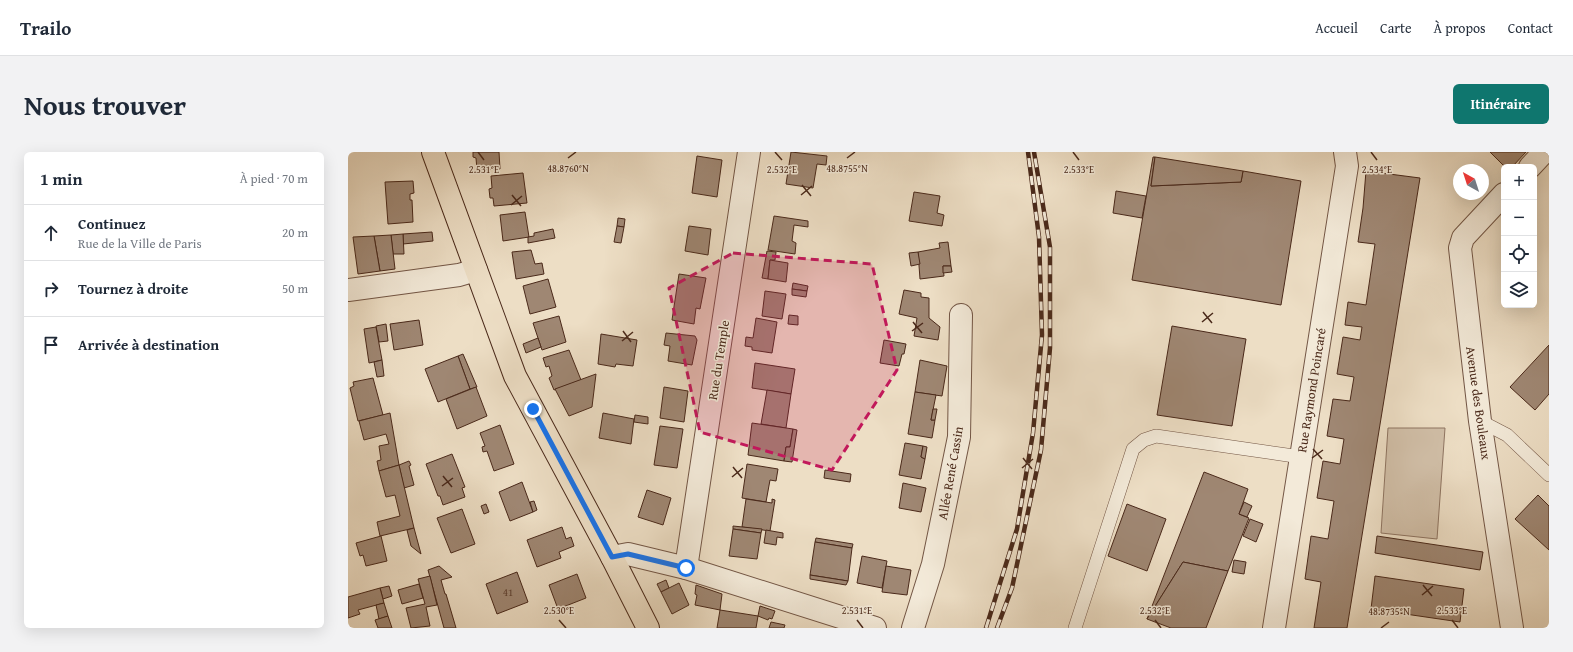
<!DOCTYPE html>
<html lang="fr">
<head>
<meta charset="utf-8">
<style>
  body { margin:0; font-family:"Gentium Book Plus",serif; background:#f2f2f3; color:#1f2937 }
  .controls { position:absolute; right:12px; top:12px; display:grid; overflow:hidden; border-radius:6px; box-shadow:0 4px 16px #0002 }
  .controls button { width:36px; height:36px; display:grid; place-items:center; padding:0; border:0; border-bottom:1px solid #e0e1e3; background:#fff; color:#1f2937; font:20px sans-serif }
  .compass { position:absolute; left:1105px; top:12px; width:36px; height:36px; border-radius:50%; background:#fff; box-shadow:0 4px 16px #0002; rotate:321deg }
  .stop { position:absolute; width:12px; height:12px; margin:-9px; border:3px solid #1a73e8; border-radius:50%; background:#fff }
  .stop.end { background:#1a73e8; border-color:#fff; box-shadow:0 1px 4px #0008 }
  .list { margin:0; padding:0; list-style:none }
  h2 { display:flex; justify-content:space-between; align-items:center; height:52px; margin:0; padding:0 16px; font-size:17px }
  h2 small { font-size:13px; font-weight:400; color:#747a83 }
  .list li { display:grid; grid-template-columns:26px 1fr auto; gap:12px; align-items:center; box-sizing:border-box; height:56px; padding:0 16px; border-top:1px solid #e0e1e3 }
  .list b { display:block; font-size:15px; white-space:nowrap }
  .list p { margin:0; font-size:13px; white-space:nowrap; color:#747a83 }
  .list em { font-size:13px; font-style:normal; color:#747a83 }
  .icon { flex:none; width:22px; height:22px; fill:none; stroke:currentColor; stroke-width:2; stroke-linecap:round; stroke-linejoin:round }
  .map { position:relative; flex:none; width:1201px; height:476px; overflow:hidden; border-radius:6px }
  header { display:flex; align-items:center; gap:24px; box-sizing:border-box; height:56px; padding:0 20px; background:#fff; border-bottom:1px solid #e0e1e3 }
  header strong { font-size:19px }
  nav { display:flex; gap:22px; margin-inline-start:auto; font-size:14px }
  .intro { display:flex; align-items:center; justify-content:space-between; box-sizing:border-box; height:96px; padding:0 24px }
  h1 { margin:0; font-size:28px }
  .button { padding:10px 18px; border-radius:6px; background:#0f766e; color:#fff; font-size:14px; font-weight:700 }
  main { display:flex; gap:24px; padding:0 24px }
  aside { flex:1; background:#fff; border-radius:6px; box-shadow:0 4px 16px #0002 }
  .map>svg:first-child { display:block }
  .green { fill:#d1bfa8; stroke:#8e7461 }
  .building { fill:#9f8773; stroke:#4a291a }
  .lines { fill:none; stroke-linecap:round; stroke-linejoin:round }
  .service-casing { stroke:#735645; stroke-width:14 }
  .minor-casing { stroke:#735645; stroke-width:24 }
  .primary-casing { stroke:#4a291a; stroke-width:24 }
  .service { stroke:#f3ead9; stroke-width:13 }
  .minor { stroke:#f3ead9; stroke-width:22 }
  .primary { stroke:#eddec5; stroke-width:22 }
  .rail-casing { stroke:#4a291a; stroke-width:4.5 }
  .rail { stroke:#f3ead9; stroke-width:3; stroke-dasharray:9; stroke-linecap:butt }
  .route { stroke:#1a73e8; stroke-width:5 }
  .marked { fill:#c2185b; fill-opacity:0.2; stroke:#c2185b; stroke-width:3; stroke-dasharray:8 5; stroke-linejoin:round }
  .ticks { fill:none; stroke:#4a291a; stroke-width:1.5 }
  .labels { text-anchor:middle; stroke-width:3; stroke-linejoin:round; paint-order:stroke }
  .number-label { font-size:11px; fill:#5f4030 }
  .street-label { font-size:13px; fill:#4a291a; stroke:#f3ead9 }
  .ticks-label { font-size:10px; text-anchor:middle; fill:#4a291a; stroke:#f3ead9; stroke-width:3; stroke-linejoin:round; paint-order:stroke }
</style>
</head>
<body>
<header>
<strong>Trailo</strong>
<nav><a>Accueil</a><a>Carte</a><a>À propos</a><a>Contact</a></nav>
</header>
<div class="intro"><h1>Nous trouver</h1><a class="button">Itinéraire</a></div>
<main>
<aside>
<h2>1 min<small>À pied · 70 m</small></h2>
<ul class="list">
<li><svg class="icon" aria-label="ahead" viewBox="0 0 24 24"><path d="M12 20V5M6 11l6-6 6 6"/></svg><div><b>Continuez</b><p>Rue de la Ville de Paris</p></div><em>20 m</em></li>
<li><svg class="icon" aria-label="right" viewBox="0 0 24 24"><path d="M7 20v-9h11M14 6l5 5-5 5"/></svg><div><b>Tournez à droite</b></div><em>50 m</em></li>
<li><svg class="icon" aria-label="arrive" viewBox="0 0 24 24"><path d="M6 21V4h12l-3 4 3 4H6"/></svg><div><b>Arrivée à destination</b></div></li>
</ul>
</aside>
<div class="map">
<svg width="1201" height="476" viewBox="0 0 1201 476">
  <rect width="100%" height="100%" fill="#eddec5"/>
  <filter id="stains"><feTurbulence type="fractalNoise" baseFrequency=".005" numOctaves="4"/><feColorMatrix values="0 0 0 0 .2 0 0 0 0 .09 0 0 0 0 .02 0 0 0 .5 -.17"/></filter>
  <radialGradient id="worn" r=".72"><stop offset=".6" stop-color="#630" stop-opacity="0"/><stop offset="1" stop-color="#630" stop-opacity=".3"/></radialGradient>
  <!-- green -->
  <polygon class="green" points="1040,276 1097,276 1089,387 1033,381"/>
  <!-- building -->
  <g class="building">
    <polygon points="125,0 151,0 152,17 129,18 128,6 125,5"/>
    <polygon points="443,0 479,4 478,13 469,12 465,36 438,32"/>
    <polygon points="1142,0 1178,0 1164,15 1157,15"/>
    <polygon points="349,4 374,8 369,45 344,41"/>
    <polygon points="805,5 807,5 803,34 893,30 895,19 953,29 933,153 784,128"/>
    <polygon points="807,5 895,19 893,30 803,34"/>
    <polygon points="1018,19 1072,26 999,476 966,476 973,430 957,427 963,384 980,387 986,349 969,346 975,309 992,312 996,287 979,284 985,247 1002,249 1006,225 989,222 995,185 1012,188 1014,175 997,173 1000,150 1018,153 1027,92 1010,90 1015,56"/>
    <polygon points="175,21 179,51 146,54 145,46 142,46 141,37 144,36 143,24"/>
    <polygon points="65,29 66,41 62,42 62,48 64,48 65,70 40,72 37,30"/>
    <polygon points="768,39 798,44 794,66 765,61"/>
    <polygon points="566,40 592,44 589,61 596,63 594,74 561,69"/>
    <polygon points="177,60 181,85 155,89 152,63"/>
    <polygon points="426,64 460,69 460,75 446,73 444,89 448,91 447,102 420,98"/>
    <polygon points="270,66 277,67 276,75 269,74"/>
    <polygon points="269,74 276,75 273,91 266,90"/>
    <polygon points="341,74 363,77 360,103 337,99"/>
    <polygon points="205,77 207,86 180,91 180,85 186,84 186,81"/>
    <polygon points="84,80 85,89 55,92 55,82"/>
    <polygon points="55,82 56,102 45,102 43,83"/>
    <polygon points="43,83 47,117 32,119 26,84"/>
    <polygon points="26,84 32,119 10,122 5,85"/>
    <polygon points="600,90 603,114 595,114 596,124 572,127 570,100 592,96 591,91"/>
    <polygon points="183,98 187,112 194,111 196,122 168,127 164,100"/>
    <polygon points="419,99 428,100 427,108 422,108 420,127 414,126"/>
    <polygon points="570,100 572,112 563,114 561,101"/>
    <polygon points="422,108 440,111 438,130 420,127"/>
    <polygon points="595,114 603,114 604,120 595,121"/>
    <polygon points="331,122 358,126 352,157 348,156 346,172 324,168"/>
    <polygon points="200,127 208,155 182,162 175,134"/>
    <polygon points="445,131 460,134 459,139 444,137"/>
    <polygon points="444,137 459,139 458,145 444,143"/>
    <polygon points="556,138 573,141 573,145 581,146 581,166 592,175 590,188 566,184 569,166 551,162"/>
    <polygon points="417,139 438,142 434,167 414,164"/>
    <polygon points="441,163 450,164 450,173 440,172"/>
    <polygon points="211,164 218,190 194,198 185,171"/>
    <polygon points="408,166 429,170 424,201 404,198 404,195 397,194 398,185 405,186"/>
    <polygon points="71,168 75,193 46,198 42,172"/>
    <polygon points="38,172 40,189 31,190 28,174"/>
    <polygon points="824,174 898,187 884,274 809,263"/>
    <polygon points="28,175 34,208 21,211 16,177"/>
    <polygon points="318,181 347,184 349,188 344,213 320,209 322,194 316,193"/>
    <polygon points="253,182 289,188 285,214 268,212 267,215 250,212"/>
    <polygon points="190,186 193,195 178,201 175,192"/>
    <polygon points="536,188 558,192 556,202 554,202 551,214 532,211"/>
    <polygon points="1201,193 1201,242 1187,258 1162,235"/>
    <polygon points="221,198 233,228 206,238 201,226 204,224 201,214 198,215 195,206"/>
    <polygon points="115,202 129,235 122,237 110,204"/>
    <polygon points="110,204 122,237 90,250 77,217"/>
    <polygon points="34,208 36,224 29,225 26,210"/>
    <polygon points="572,208 599,214 594,244 567,240"/>
    <polygon points="407,211 447,217 443,242 404,236"/>
    <polygon points="248,222 244,255 221,264 207,237"/>
    <polygon points="25,226 35,263 10,269 2,236 6,234 5,230"/>
    <polygon points="128,235 139,264 109,277 98,247"/>
    <polygon points="316,235 340,239 336,270 312,266"/>
    <polygon points="419,238 443,242 438,276 413,272"/>
    <polygon points="567,240 588,243 583,268 587,268 584,286 560,282"/>
    <polygon points="585,257 589,257 587,268 583,268"/>
    <polygon points="42,261 51,313 31,319 29,309 33,308 31,294 41,292 38,282 16,288 11,269"/>
    <polygon points="255,261 286,267 283,292 251,286"/>
    <polygon points="287,263 300,265 300,272 286,270"/>
    <polygon points="404,271 445,277 442,295 438,295 436,309 400,303"/>
    <polygon points="152,273 166,312 146,319 139,299 135,300 134,295 137,294 132,281"/>
    <polygon points="312,274 335,277 329,316 306,313"/>
    <polygon points="445,277 449,278 444,310 436,309 438,295 442,295"/>
    <polygon points="557,291 575,294 573,305 577,307 573,327 551,323"/>
    <polygon points="575,294 579,295 577,307 573,305"/>
    <polygon points="104,302 117,335 114,336 117,345 95,353 92,344 90,344 78,312"/>
    <polygon points="61,309 63,313 61,314 66,333 56,336 51,313"/>
    <polygon points="399,312 430,317 428,329 422,328 418,350 394,346"/>
    <polygon points="51,313 66,376 32,384 29,370 52,364 47,343 38,345 31,319"/>
    <polygon points="477,318 503,322 502,330 476,326"/>
    <polygon points="856,320 900,337 891,362 901,366 880,419 835,410 799,467"/>
    <polygon points="174,330 185,360 162,369 151,340"/>
    <polygon points="555,331 578,336 573,360 551,356"/>
    <polygon points="299,338 323,346 315,373 290,365"/>
    <polygon points="1190,343 1201,354 1201,398 1167,367"/>
    <polygon points="398,347 424,351 424,347 427,348 422,379 394,375"/>
    <polygon points="186,349 189,358 185,360 182,350"/>
    <polygon points="896,350 904,354 899,365 891,362"/>
    <polygon points="138,352 141,360 136,362 133,354"/>
    <polygon points="779,352 818,367 799,419 760,404"/>
    <polygon points="114,357 127,392 103,401 89,366"/>
    <polygon points="902,367 915,372 908,390 895,384"/>
    <polygon points="385,374 414,377 413,381 385,377"/>
    <polygon points="214,375 218,387 223,385 226,394 211,400 213,406 189,415 179,388"/>
    <polygon points="66,376 73,402 63,394 59,378"/>
    <polygon points="385,377 413,381 409,407 381,404"/>
    <polygon points="418,378 435,381 435,386 429,385 428,393 416,391"/>
    <polygon points="33,384 39,409 18,414 15,403 12,404 8,391"/>
    <polygon points="1029,384 1135,400 1132,418 1027,401"/>
    <polygon points="468,386 505,392 504,396 467,390"/>
    <polygon points="467,390 504,396 500,429 462,423"/>
    <polygon points="514,404 539,409 534,436 509,431"/>
    <polygon points="886,408 898,410 896,422 884,420"/>
    <polygon points="835,410 880,419 858,476 823,476 799,467"/>
    <polygon points="91,414 104,425 93,428 97,442 98,442 108,476 96,476 80,418"/>
    <polygon points="538,414 563,418 559,443 534,440"/>
    <polygon points="169,420 180,450 149,462 138,432"/>
    <polygon points="229,422 238,446 210,457 201,433"/>
    <polygon points="462,423 500,429 498,433 462,427"/>
    <polygon points="82,424 89,453 78,455 82,474 63,476 58,456 77,452 70,427"/>
    <polygon points="1027,424 1116,437 1112,470 1023,457"/>
    <polygon points="318,428 321,436 313,440 309,432"/>
    <polygon points="331,431 341,453 324,462 313,440"/>
    <polygon points="71,432 75,446 54,452 50,438"/>
    <polygon points="348,433 374,442 372,458 347,453 349,443 347,442"/>
    <polygon points="41,434 44,444 35,447 32,436"/>
    <polygon points="32,436 36,451 10,458 12,462 0,466 0,445"/>
    <polygon points="36,451 40,464 31,467 28,453"/>
    <polygon points="412,454 427,459 424,467 421,466 420,468 410,464"/>
    <polygon points="372,458 410,464 408,476 369,476"/>
    <polygon points="40,464 44,476 30,476 27,468"/>
    <polygon points="423,470 437,473 436,476 421,476"/>
  </g>
  <g class="lines">
    <defs>
      <g id="service">
        <polyline points="1132,269 1159,283 1201,323"/>
        <polyline points="727,476 785,297 796,288 808,284 953,305"/>
      </g>
      <g id="minor">
        <polyline points="1182,15 1196,0"/>
        <polyline points="1156,42 1115,86 1112,96 1132,269 1164,476"/>
        <polyline points="0,138 111,123 128,118"/>
        <polyline points="264,405 280,402 338,416 527,476"/>
        <polyline points="338,416 401,0"/>
        <polyline points="565,476 585,412 611,285 613,163"/>
        <polyline points="926,476 999,14 997,0"/>
      </g>
      <polyline id="primary" points="85,0 167,224 264,405 300,476"/>
    </defs>
    <!-- service casing -->
    <use href="#service" class="service-casing"/>
    <!-- minor casing -->
    <use href="#minor" class="minor-casing"/>
    <!-- primary casing -->
    <use href="#primary" class="primary-casing"/>
    <!-- service -->
    <use href="#service" class="service"/>
    <!-- minor -->
    <use href="#minor" class="minor"/>
    <!-- primary -->
    <use href="#primary" class="primary"/>
    <defs>
      <g id="rail">
        <polyline points="638,476 669,377 685,281 694,183 691,85 680,0"/>
        <polyline points="649,476 664,436 693,298 702,196 702,95 686,0"/>
      </g>
    </defs>
    <!-- rail casing -->
    <use href="#rail" class="rail-casing"/>
    <!-- rail -->
    <use href="#rail" class="rail"/>
  </g>
  <g class="lines">
    <!-- route -->
    <polyline class="route" points="185,257 264,405 280,402 338,416"/>
  </g>
  <!-- marked area -->
  <path class="marked" d="M 385,101 L 524,112 L 549,218 L 484,318 L 352,280 L 321,136 Z"/>
  <!-- ticks -->
  <path class="ticks" d="M 130,0 L 136,8M 427,0 L 434,8M 725,0 L 731,8M 1023,0 L 1029,8M 220,6 L 228,0M 499,6 L 507,0M 454,33 L 463,44M 164,43 L 173,54M 453,43 L 464,34M 163,53 L 174,44M 855,160 L 864,171M 565,170 L 574,181M 854,170 L 865,161M 275,179 L 283,190M 564,179 L 575,171M 274,189 L 285,180M 965,297 L 974,307M 675,306 L 684,317M 964,306 L 975,298M 385,315 L 394,326M 674,316 L 685,307M 95,324 L 104,335M 384,325 L 395,316M 94,334 L 105,326M 1075,433 L 1084,444M 1074,443 L 1085,434M 211,468 L 218,476M 509,468 L 515,476M 807,468 L 813,476M 1104,468 L 1110,476M 1033,476 L 1041,470"/>
  <g class="labels">
    <!-- number labels -->
    <g class="number-label">
      <text x="160" y="444">41</text>
    </g>
    <!-- street labels -->
    <g class="street-label">
      <text transform="translate(370 208) rotate(-81)" y="5">Rue du Temple</text>
      <text transform="translate(963 238) rotate(-81)" y="5">Rue Raymond Poincaré</text>
      <text transform="translate(1131 251) rotate(82)" y="5">Avenue des Bouleaux</text>
      <text transform="translate(602 321) rotate(-80)" y="5">Allée René Cassin</text>
    </g>
  </g>
  <g class="ticks-label">
    <text x="220" y="20">48.8760°N</text>
    <text x="499" y="20">48.8755°N</text>
    <text x="136" y="21">2.531°E</text>
    <text x="434" y="21">2.532°E</text>
    <text x="731" y="21">2.533°E</text>
    <text x="1029" y="21">2.534°E</text>
    <text x="211" y="462">2.530°E</text>
    <text x="509" y="462">2.531°E</text>
    <text x="807" y="462">2.532°E</text>
    <text x="1104" y="462">2.533°E</text>
    <text x="1041" y="463">48.8735°N</text>
  </g>
  <rect width="100%" height="100%" filter="url(#stains)"/>
  <rect width="100%" height="100%" fill="url(#worn)"/>
</svg>
<div class="controls">
<button>+</button>
<button>−</button>
<button><svg class="icon" aria-label="locate" viewBox="0 0 24 24"><circle cx="12" cy="12" r="6"/><path d="M12 2v4M12 18v4M2 12h4M18 12h4"/></svg></button>
<button><svg class="icon" aria-label="layers" viewBox="0 0 24 24"><path d="M12 4l9 5-9 5-9-5zM3 14l9 5 9-5"/></svg></button>
</div>
<svg class="compass" viewBox="-18 -18 36 36"><path d="M0-13l5 13h-10z" fill="#e53935"/><path d="M0 13l5-13h-10z" fill="#747a83"/></svg>
<div class="stop" style="left:338px;top:416px"></div>
<div class="stop end" style="left:185px;top:257px"></div>
</div>
</main>
</body>
</html>
